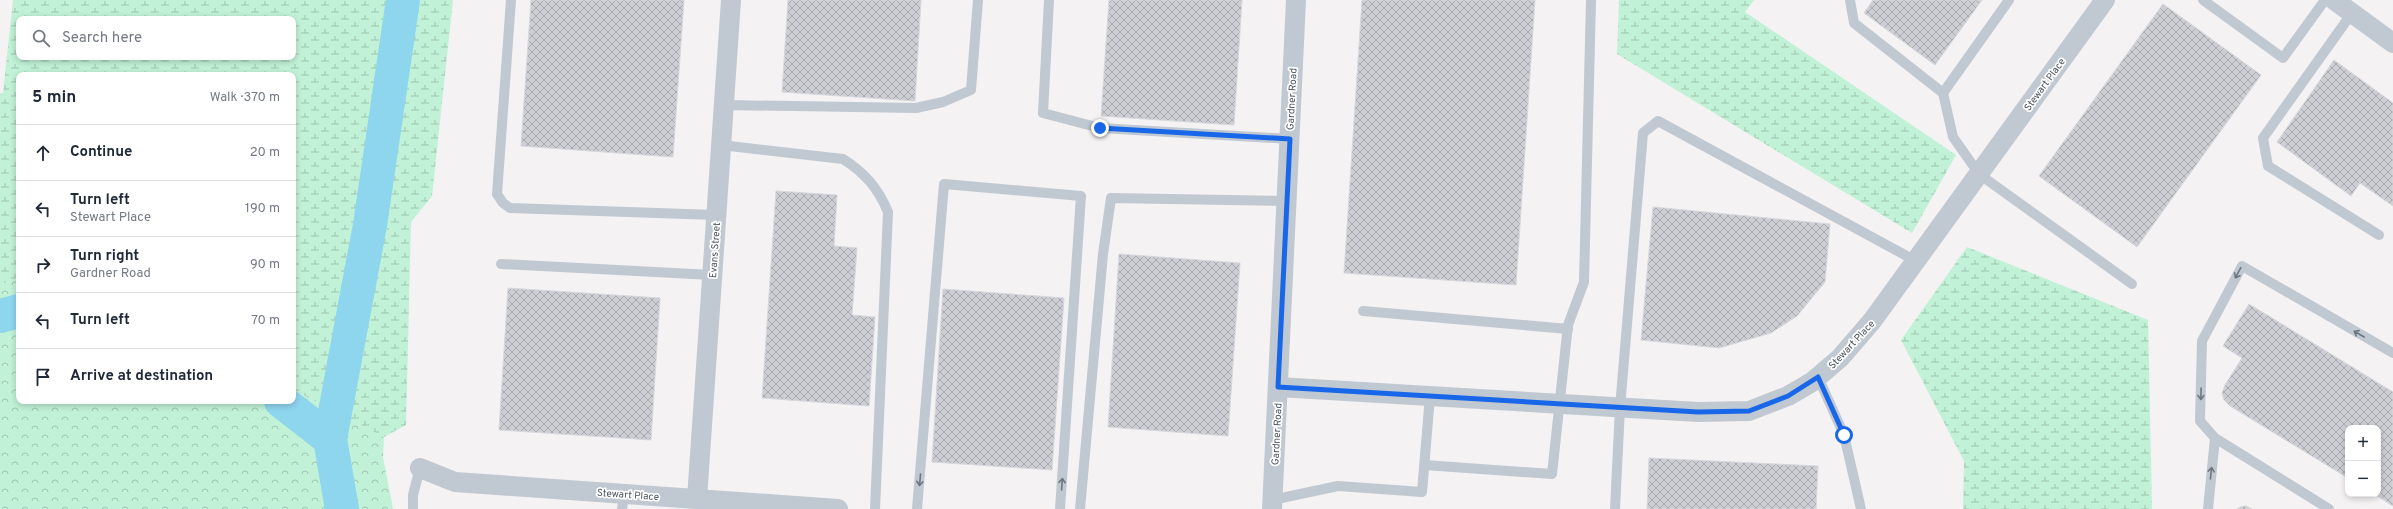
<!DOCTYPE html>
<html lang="en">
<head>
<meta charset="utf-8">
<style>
  body { margin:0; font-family:Overpass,sans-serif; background:#f6f6f7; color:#1f2937 }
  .controls { position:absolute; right:12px; bottom:12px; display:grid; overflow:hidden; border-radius:8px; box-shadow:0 2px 6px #0003 }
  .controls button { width:36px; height:36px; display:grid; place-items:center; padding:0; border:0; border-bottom:1px solid #e0e1e3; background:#fff; color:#1f2937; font:20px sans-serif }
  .stop { position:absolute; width:12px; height:12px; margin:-9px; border:3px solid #1867e8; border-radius:50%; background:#fff }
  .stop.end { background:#1867e8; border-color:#fff; box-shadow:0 1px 4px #0008 }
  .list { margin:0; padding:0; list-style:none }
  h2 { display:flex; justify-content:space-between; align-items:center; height:52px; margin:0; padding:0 16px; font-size:17px }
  h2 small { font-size:13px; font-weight:400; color:#747a83 }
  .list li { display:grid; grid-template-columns:26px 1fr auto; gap:12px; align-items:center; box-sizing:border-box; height:56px; padding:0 16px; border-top:1px solid #e0e1e3 }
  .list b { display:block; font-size:15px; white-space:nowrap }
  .list p { margin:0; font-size:13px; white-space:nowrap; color:#747a83 }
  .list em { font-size:13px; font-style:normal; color:#747a83 }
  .icon { flex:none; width:22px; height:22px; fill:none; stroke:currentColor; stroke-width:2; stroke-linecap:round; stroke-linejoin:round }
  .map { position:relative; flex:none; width:2393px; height:509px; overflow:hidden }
  .search { position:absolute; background:#fff; box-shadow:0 2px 6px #0003; left:16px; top:16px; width:280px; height:44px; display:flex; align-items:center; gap:10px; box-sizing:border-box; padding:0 14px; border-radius:8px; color:#747a83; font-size:15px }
  .panel { position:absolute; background:#fff; box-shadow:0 2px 6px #0003; left:16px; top:72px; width:280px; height:332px; border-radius:8px }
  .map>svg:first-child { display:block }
  .forest { fill:url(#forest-crowns) }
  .wetland { fill:url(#wetland-marsh); fill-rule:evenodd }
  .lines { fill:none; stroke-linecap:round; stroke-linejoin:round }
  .river { stroke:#8ed5ee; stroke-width:34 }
  .building { fill:url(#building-cross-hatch); stroke:#d6d8dd }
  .lane { stroke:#c0c8d1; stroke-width:10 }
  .street { stroke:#c0c8d1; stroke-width:20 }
  .oneway { stroke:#6d7782 }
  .route { stroke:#1867e8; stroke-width:5 }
  .labels { text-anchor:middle; stroke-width:3.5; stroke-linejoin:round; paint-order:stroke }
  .street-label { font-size:10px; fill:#495460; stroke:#fff }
</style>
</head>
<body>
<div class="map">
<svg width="2393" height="509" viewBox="0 0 2393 509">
  <defs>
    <pattern id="forest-crowns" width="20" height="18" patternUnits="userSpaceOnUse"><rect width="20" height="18" fill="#c1f1d6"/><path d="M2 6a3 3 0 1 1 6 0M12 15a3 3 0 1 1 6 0" fill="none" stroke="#9fc6b1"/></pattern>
    <pattern id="wetland-marsh" width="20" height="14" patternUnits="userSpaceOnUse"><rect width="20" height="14" fill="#c1f1d6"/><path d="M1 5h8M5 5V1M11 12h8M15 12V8" fill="none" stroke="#9fc6b1"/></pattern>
    <pattern id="building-cross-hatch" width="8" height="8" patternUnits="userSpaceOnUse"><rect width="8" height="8" fill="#ccced4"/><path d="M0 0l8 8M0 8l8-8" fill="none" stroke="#a8aaaf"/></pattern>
  </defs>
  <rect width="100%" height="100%" fill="#f4f2f2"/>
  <!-- forest -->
  <polygon class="forest" points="19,277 19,401 293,401 293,390 384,437 383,457 393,509 0,509 0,285"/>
  <!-- wetland -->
  <g class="wetland">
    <path d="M 13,0 L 453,0 L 432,196 L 411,222 L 406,425 L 384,437 L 293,390 L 293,75 L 19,75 L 19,277 L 0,285 L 0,93 L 3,93 ZM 19,19 L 293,19 L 293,57 L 19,57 Z"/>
    <polygon points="1619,0 1754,0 1745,12 1956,155 1912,233 1617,54"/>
    <polygon points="1967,247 2148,320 2152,509 1963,509 1964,461 1901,340"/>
  </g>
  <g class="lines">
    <!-- river -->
    <g class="river">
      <polyline points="0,316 19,311"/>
      <polyline points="281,401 330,439 370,225 403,0"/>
      <polyline points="330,439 342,509"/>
    </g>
  </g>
  <!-- building -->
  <g class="building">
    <polygon points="531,0 684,0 673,157 521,146"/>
    <polygon points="788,0 921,0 915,101 782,92"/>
    <polygon points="1109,0 1242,0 1234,125 1101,116"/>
    <polygon points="1362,0 1535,0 1516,285 1344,273"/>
    <polygon points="1873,0 1982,0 1935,65 1864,13"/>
    <polygon points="2163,4 2261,75 2137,247 2039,176"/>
    <polygon points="2334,60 2393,103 2393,206 2360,183 2351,196 2277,142"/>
    <polygon points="776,191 837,195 834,246 857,248 852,315 875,317 869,406 762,398"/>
    <polygon points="1653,207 1830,224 1825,282 1797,316 1771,333 1719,348 1641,340"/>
    <polygon points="1119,254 1240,263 1228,436 1108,427"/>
    <polygon points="508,288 660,298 651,440 499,430"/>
    <polygon points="943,289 1064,298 1052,470 932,462"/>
    <polygon points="2249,304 2393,392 2393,506 2374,494 2378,494 2378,428 2348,428 2348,478 2230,406 2224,400 2222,393 2225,385 2242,358 2223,346"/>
    <polygon points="1649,458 1818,466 1816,509 1647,509"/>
    <polygon points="2246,506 2252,509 2237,509 2240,507"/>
  </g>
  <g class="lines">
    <!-- lane -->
    <g class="lane">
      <polyline points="511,0 497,194 503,203 510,208 716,215"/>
      <polyline points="1049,0 1043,113 1100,128 1290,139"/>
      <polyline points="1850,0 1854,23 1943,93 1953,137 1979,174 2132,284"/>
      <polyline points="2203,0 2283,58 2325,0"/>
      <polyline points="2352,13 2263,138 2268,166 2379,235"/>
      <polyline points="1943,93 2009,0"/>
      <polyline points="723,105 916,108 943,102 971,90 978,0"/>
      <path d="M 721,145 L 843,159 C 865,173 878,188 888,212 L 875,509"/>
      <polyline points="501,264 712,275"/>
      <polyline points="1363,311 1568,329"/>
      <polyline points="1818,377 1844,435 1861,509"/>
      <polyline points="1425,465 1552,474 1568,325 1584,282 1591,0"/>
      <polyline points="1272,500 1338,486 1422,492 1430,396"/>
      <polyline points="413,509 413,495 420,468"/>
      <polyline points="622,509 624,494"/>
      <polyline points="917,509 944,184 1081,196 1060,509"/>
      <polyline points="1080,509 1103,254 1111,198 1287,201"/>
      <polyline points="1615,509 1620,408 1643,133 1658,121 1916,261"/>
      <polyline points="2208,509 2215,438"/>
      <polyline points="2329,509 2215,438 2200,421 2202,341 2242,266 2393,353"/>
    </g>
    <!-- street -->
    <g class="street">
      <polyline points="2334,0 2393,43"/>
      <polyline points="1278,387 1698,412 1749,411 1788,396 1812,382 1840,358 1872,321 2105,0"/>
      <polyline points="420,468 455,482 838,509"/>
      <polyline points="697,499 731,0"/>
      <polyline points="1272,509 1296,0"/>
    </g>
  </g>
  <!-- one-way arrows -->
  <defs><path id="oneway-shaft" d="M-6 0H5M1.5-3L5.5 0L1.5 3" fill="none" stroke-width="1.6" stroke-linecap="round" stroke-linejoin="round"/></defs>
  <g class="oneway">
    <use href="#oneway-shaft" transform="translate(2238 273) rotate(118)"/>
    <use href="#oneway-shaft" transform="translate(2359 334) rotate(-150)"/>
    <use href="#oneway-shaft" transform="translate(2201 394) rotate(91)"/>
    <use href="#oneway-shaft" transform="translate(2211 473) rotate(-84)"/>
    <use href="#oneway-shaft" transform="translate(920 480) rotate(95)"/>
    <use href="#oneway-shaft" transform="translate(1062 484) rotate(-86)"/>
  </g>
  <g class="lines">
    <!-- route -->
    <polyline class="route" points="1100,128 1290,139 1278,387 1698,412 1749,411 1788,396 1818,377 1844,435"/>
  </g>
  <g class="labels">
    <!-- street labels -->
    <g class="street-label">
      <text transform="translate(2044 84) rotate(-54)" y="4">Stewart Place</text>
      <text transform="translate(1291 99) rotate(-87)" y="4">Gardner Road</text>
      <text transform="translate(714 250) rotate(-86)" y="4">Evans Street</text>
      <text transform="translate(1851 344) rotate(-47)" y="4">Stewart Place</text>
      <text transform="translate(1276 434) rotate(-87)" y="4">Gardner Road</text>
      <text transform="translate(628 494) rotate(4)" y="4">Stewart Place</text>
    </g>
  </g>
</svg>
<div class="controls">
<button>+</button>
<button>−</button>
</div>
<div class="stop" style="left:1844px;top:435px"></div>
<div class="stop end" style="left:1100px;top:128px"></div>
<div class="search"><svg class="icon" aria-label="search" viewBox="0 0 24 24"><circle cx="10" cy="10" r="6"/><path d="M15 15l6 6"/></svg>Search here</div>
<section class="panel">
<h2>5 min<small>Walk · 370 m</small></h2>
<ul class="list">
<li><svg class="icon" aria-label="ahead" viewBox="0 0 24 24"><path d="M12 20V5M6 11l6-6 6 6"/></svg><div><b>Continue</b></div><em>20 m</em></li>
<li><svg class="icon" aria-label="left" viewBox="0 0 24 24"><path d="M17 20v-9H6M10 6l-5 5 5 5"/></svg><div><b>Turn left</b><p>Stewart Place</p></div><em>190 m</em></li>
<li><svg class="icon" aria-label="right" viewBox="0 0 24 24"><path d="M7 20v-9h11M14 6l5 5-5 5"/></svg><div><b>Turn right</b><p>Gardner Road</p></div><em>90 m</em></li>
<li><svg class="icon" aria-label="left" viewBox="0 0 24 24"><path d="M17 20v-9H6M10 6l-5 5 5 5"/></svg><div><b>Turn left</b></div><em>70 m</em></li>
<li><svg class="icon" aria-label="arrive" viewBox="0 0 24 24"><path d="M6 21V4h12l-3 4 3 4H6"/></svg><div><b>Arrive at destination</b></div></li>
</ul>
</section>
</div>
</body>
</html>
